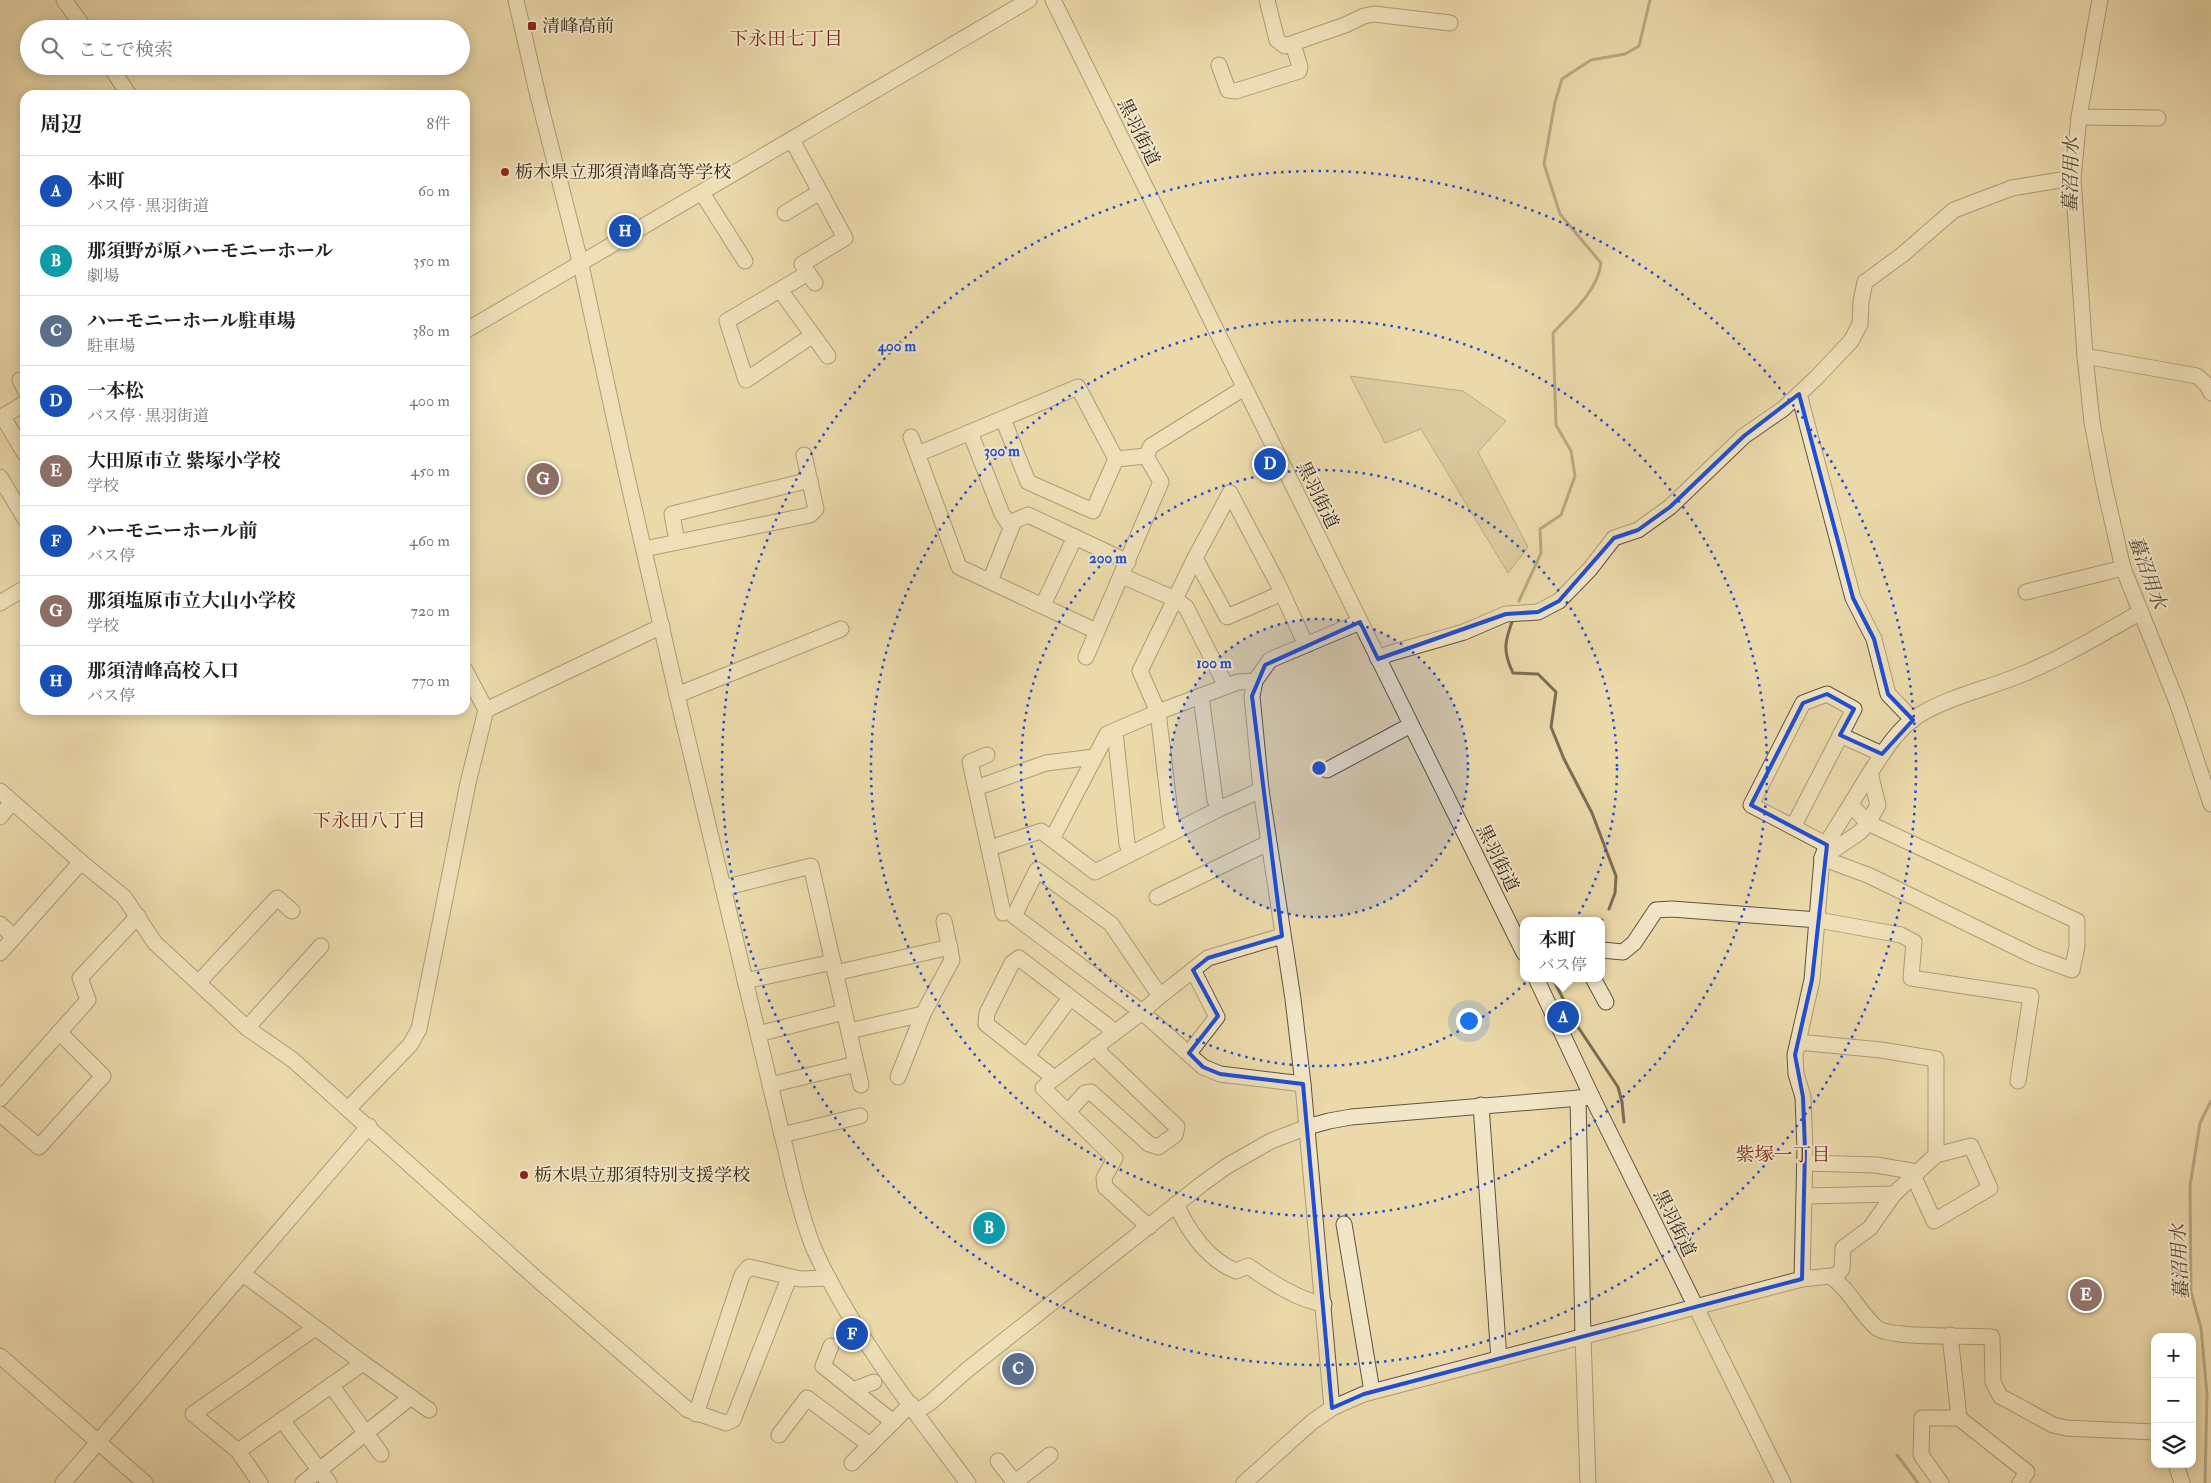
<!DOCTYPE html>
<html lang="ja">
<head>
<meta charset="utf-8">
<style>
  body { margin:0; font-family:"IM FELL Double Pica","Noto Serif JP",serif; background:#f6f6f6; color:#222 }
  .controls { position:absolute; right:15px; bottom:15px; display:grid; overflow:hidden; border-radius:10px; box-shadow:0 2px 12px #0003 }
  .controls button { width:45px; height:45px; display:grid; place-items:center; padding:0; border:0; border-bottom:1px solid #e0e0e0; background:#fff; color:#222; font:25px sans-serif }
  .you { position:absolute; left:1468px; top:1020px; width:18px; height:18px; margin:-12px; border:4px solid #fff; border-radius:50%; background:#1a73e8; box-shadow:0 0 0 8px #1a73e833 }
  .badge { display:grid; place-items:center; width:32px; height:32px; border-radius:50%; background:#1a73e8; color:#fff; font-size:16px; font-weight:700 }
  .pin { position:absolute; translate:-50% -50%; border:2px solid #fff; box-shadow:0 1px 5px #0006 }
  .popup { position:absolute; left:1520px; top:917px; width:85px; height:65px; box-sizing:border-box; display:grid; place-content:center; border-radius:10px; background:#fff; filter:drop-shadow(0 1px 4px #0005); font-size:16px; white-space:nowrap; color:#767676 }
  .popup b { font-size:19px; color:#222 }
  .popup::after { content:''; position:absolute; left:50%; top:100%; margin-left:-10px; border:10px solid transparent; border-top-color:#fff }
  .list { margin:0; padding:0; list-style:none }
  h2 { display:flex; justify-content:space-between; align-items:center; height:65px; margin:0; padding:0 20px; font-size:21px }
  h2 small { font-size:16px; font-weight:400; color:#767676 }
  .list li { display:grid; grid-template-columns:32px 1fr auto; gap:15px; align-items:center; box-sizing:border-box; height:70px; padding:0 20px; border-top:1px solid #e0e0e0 }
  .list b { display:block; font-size:19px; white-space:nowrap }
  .list p { margin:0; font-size:16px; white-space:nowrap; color:#767676 }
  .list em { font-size:16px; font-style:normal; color:#767676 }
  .icon { flex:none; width:28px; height:28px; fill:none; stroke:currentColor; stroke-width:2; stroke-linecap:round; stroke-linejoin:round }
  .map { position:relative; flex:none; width:2211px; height:1483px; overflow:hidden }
  .search { position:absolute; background:#fff; box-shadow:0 2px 12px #0003; left:20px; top:20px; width:450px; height:55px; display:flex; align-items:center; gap:12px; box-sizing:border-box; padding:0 18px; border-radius:28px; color:#767676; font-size:19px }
  .panel { position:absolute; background:#fff; box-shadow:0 2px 12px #0003; left:20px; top:90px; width:450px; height:625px; border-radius:15px }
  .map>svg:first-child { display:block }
  .green { fill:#cbbb92; stroke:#7e7058 }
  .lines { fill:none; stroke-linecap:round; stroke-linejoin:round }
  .stream { stroke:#7a6d55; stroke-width:3 }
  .minor-casing { stroke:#5f5341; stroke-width:17 }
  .minor { stroke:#f2e6c8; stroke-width:15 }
  .marked { fill:none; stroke:#1d4ed8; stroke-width:4; stroke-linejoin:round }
  .ring { fill:none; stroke:#1d4ed8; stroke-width:2.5; stroke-dasharray:2.5 5 }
  .poi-dot { fill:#8f2418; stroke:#f2e6c8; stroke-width:2 }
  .labels { text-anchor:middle; stroke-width:4; stroke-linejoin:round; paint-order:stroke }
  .poi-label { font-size:18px; fill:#30261e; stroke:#f2e6c8; text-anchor:start }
  .street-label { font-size:18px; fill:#30261e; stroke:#f2e6c8 }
  .neighbourhood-label { font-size:19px; fill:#7a1f14; stroke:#f2e6c8 }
  .water-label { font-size:19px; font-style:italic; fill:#55493a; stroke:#f2e6c8 }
  .centre { fill:#1d4ed8; stroke:#f2e6c8; stroke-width:2.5 }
  .ring-label { font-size:15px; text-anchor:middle; font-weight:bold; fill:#1d4ed8; stroke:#f2e6c8; stroke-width:4; stroke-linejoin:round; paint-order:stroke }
</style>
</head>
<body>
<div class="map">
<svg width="2211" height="1483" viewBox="0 0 2211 1483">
  <rect width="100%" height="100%" fill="#ebd9aa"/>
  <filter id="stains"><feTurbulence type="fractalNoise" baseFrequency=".004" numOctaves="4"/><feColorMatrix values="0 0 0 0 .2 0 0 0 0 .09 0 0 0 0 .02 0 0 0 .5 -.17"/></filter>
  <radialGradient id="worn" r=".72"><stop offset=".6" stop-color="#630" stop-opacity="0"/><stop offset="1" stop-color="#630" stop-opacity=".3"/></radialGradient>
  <!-- green -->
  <polygon class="green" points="1350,376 1463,391 1506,421 1478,452 1528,547 1508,573 1421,429 1385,443"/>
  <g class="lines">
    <!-- stream -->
    <g class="stream">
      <path d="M 1519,601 L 1541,553 L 1540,529 L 1561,515 L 1575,476 L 1571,451 L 1556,425 L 1553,333 C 1571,313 1598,291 1601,263 L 1560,214 L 1544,164 L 1555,102 L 1562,79 L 1591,60 L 1625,54 L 1639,46 L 1650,0"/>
      <path d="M 1513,619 C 1505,641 1502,650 1513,673 L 1538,674 L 1556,692 L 1551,727 L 1564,759 L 1592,813 L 1616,876 L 1615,893 L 1609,909"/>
      <polyline points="1601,921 1602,920"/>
      <polyline points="1554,981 1576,1024 1618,1087 1622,1102 1624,1122"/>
      <polyline points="1897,1455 1918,1483"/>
      <polyline points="2205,1483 2207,1394 2201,1328 2191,1292 2190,1186 2200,1123 2211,1101"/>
    </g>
    <defs>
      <g id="minor">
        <polyline points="64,0 85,29"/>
        <path d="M 516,0 L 538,96 L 581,265 L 625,468 L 677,695 L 795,1189 C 801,1209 806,1231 815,1251 C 852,1332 914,1411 968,1483"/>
        <polyline points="1053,0 1524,953"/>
        <polyline points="1267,0 1277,40 1285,46 1345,25 1364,16 1374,14 1450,23"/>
        <polyline points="2100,0 2079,117 2073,178 2085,356 2092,422 2104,485 2123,568 2177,702 2211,804"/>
        <polyline points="1219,65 1228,90 1236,91 1299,71 1300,67 1293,44"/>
        <polyline points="110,66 129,95"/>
        <polyline points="2079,117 2158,118"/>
        <polyline points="792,140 845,238 802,264 815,283"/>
        <polyline points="702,193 745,261"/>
        <polyline points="785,213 820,192"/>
        <polyline points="808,273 727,321 746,380 813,335"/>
        <polyline points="780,290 828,356"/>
        <polyline points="465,331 1029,0"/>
        <polyline points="2085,356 2197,376 2207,385 2211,393"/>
        <polyline points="20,380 25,390"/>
        <polyline points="1799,394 1853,598 1874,639 1888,694 1913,720"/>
        <polyline points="3,417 25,454"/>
        <polyline points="0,418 25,403"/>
        <polyline points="1003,419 1028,482 1093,511 1116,459 1146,456"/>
        <polyline points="970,432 1002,514 1011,527"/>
        <polyline points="911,437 959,567 1096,631"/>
        <polyline points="918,454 1078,387 1116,459"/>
        <polyline points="0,477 25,519"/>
        <polyline points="1230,493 1195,558 1140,671 1158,712 1238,682 1255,681"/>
        <polyline points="1230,493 1278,584 1306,645"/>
        <polyline points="677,542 672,514 810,480"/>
        <polyline points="644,549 810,515 816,509 804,455"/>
        <polyline points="1195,558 1227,617 1282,593"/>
        <polyline points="1122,576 1175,599 1186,607 1226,686"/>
        <polyline points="990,581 1014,521 1028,515 1128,562"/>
        <polyline points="2026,592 2123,568"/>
        <polyline points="0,603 25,588"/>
        <polyline points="1043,605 1075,537"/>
        <polyline points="1086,657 1161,482 1146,456 1151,446 1244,388"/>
        <polyline points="1378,659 1388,654 1464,632 1506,614 1538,612 1559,601 1590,569 1614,538 1638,530 1670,507 1744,436 1783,409 1817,377 1851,341 1860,324 1861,302 1865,282 1902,255 1954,210 2012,188 2073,178"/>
        <polyline points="677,695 841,629"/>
        <polyline points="1201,696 1215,800 1219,809"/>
        <polyline points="486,710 662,626"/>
        <polyline points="1115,732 1127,844 1131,853"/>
        <polyline points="1840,735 1882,754"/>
        <polyline points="987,755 970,762 1003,913"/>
        <polyline points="1327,770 1411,725"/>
        <polyline points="976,788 1046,763 1094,757"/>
        <polyline points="0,791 81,862 124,897 155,943 247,1028 293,1060 539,1281 688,1410 726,1423 733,1420 789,1278"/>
        <polyline points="0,817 12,802"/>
        <polyline points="1793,827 1854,709 1827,694 1803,703 1751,805 1827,845"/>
        <polyline points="1052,839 1107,734 1158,712 1171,821 1174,832"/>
        <polyline points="990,848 1041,831 1095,872 1219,809 1261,790"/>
        <polyline points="1822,858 1870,876 2034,956 2072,970 2077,947 2077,921 1868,823 1851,805"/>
        <path d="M 1822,858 L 1860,832 L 1868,823 L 1878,805 L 1870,773 C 1883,753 1896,731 1916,717 C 1945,698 1986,689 2018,676 C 2061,659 2100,635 2139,613"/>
        <polyline points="723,888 811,866 861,1085"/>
        <polyline points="1157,897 1268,843"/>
        <polyline points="0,924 14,937"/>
        <polyline points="1282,936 1208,958 1160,996 1111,924 1037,870 1014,916 1142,1012 1203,1067 1220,1074 1303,1084"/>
        <polyline points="1602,950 1623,952 1634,943 1656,910 1672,909 1818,920 1901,935 1914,942 1911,978 2031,996 2018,1081"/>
        <polyline points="0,953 81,862"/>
        <polyline points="835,973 950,947"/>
        <polyline points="1536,978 1592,1097 1783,1483"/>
        <polyline points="1593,978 1606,1002"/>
        <polyline points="745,981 833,962"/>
        <polyline points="199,982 277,898 292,911"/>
        <polyline points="247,1028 321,946"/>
        <polyline points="849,1031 923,1014"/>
        <polyline points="758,1034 844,1012"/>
        <polyline points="1798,1042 1881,1050 1936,1059 1936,1155"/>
        <polyline points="1189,1053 1217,1017 1193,970"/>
        <polyline points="1027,1056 1070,998"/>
        <polyline points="898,1077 923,1014 952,960 944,921"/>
        <polyline points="1054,1078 986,1024 987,1013 1012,963 1019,958 1109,1027 1114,1033"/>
        <polyline points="1047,1084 1142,1012 1160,996"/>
        <polyline points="770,1085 856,1064"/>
        <polyline points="1043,1088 1115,1158 1104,1178 1105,1187 1149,1227"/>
        <polyline points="1578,1098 1583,1336 1588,1483"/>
        <polyline points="0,1099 88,1000 80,978 138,916"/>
        <polyline points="1481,1105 1499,1359"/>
        <polyline points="348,1109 410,1045 419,1029 468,783 486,710 465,670"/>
        <polyline points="1068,1112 1085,1093 1091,1092 1149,1144 1158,1147 1175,1135 1177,1127 1102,1055 1096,1046"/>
        <polyline points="0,1114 39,1147 103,1076 59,1032"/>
        <polyline points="782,1135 860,1116"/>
        <polyline points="1805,1163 1876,1165 1917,1172"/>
        <polyline points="1805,1196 1894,1194"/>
        <path d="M 1176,1204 C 1188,1231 1208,1260 1236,1271 L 1248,1266 C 1268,1280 1299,1301 1324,1304"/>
        <polyline points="1344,1224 1372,1391"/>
        <polyline points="1834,1278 1842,1269 1843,1248 1870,1228 1894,1194 1936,1155 1971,1146 1990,1188 1934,1221 1913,1175"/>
        <polyline points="1802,1279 1805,1150 1803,1097 1796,1074 1795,1055 1812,980 1822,858 1828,841 1870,773"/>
        <polyline points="1950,1335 1959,1418"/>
        <polyline points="831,1346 823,1366 893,1422"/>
        <polyline points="0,1356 145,1483"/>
        <polyline points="363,1363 429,1410"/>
        <polyline points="331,1385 381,1454"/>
        <polyline points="853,1390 874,1382"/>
        <polyline points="1332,1408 1303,1084 1293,999 1261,790 1252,696 1255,681 1270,660 1360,622"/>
        <polyline points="916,1412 931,1402 967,1370 1202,1184 1227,1166 1271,1141 1307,1127 1329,1121 1351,1117 1592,1097"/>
        <polyline points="696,1414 742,1275 749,1267 800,1279 828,1278"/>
        <polyline points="282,1420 329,1483"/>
        <polyline points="779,1435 807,1398 870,1445 911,1404"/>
        <polyline points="238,1451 363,1363 243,1274"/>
        <polyline points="998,1461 1015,1483"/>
        <polyline points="852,1463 870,1445"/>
        <polyline points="2176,1464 2182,1483"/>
        <polyline points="63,1483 369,1126"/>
        <polyline points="260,1483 238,1451 193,1414 315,1328"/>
        <polyline points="303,1483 411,1397"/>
        <polyline points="1014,1483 1050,1455"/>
        <path d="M 1244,1483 L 1312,1422 L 1332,1408 L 1364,1394 L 1802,1279 L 1830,1276 C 1850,1289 1859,1313 1877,1328 C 1891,1339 1970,1335 1992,1337 L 1993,1382 L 2000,1396 L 2053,1425 L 2066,1428 L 2155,1432"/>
        <polyline points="1941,1483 1921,1455 1922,1418 1959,1418 2027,1472 2020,1483"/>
      </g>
    </defs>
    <!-- minor casing -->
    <use href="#minor" class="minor-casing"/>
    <!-- minor -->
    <use href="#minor" class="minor"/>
  </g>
  <!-- marked area -->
  <path d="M0 0H2211V1483H0ZM 1799,394 L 1853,598 L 1874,639 L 1888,694 L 1913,720 L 1882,754 L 1840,735 L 1854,709 L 1827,694 L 1803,703 L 1751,805 L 1827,845 L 1812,980 L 1795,1055 L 1803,1097 L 1805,1150 L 1802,1279 L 1364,1394 L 1332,1408 L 1303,1084 L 1220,1074 L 1203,1067 L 1189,1053 L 1218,1016 L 1193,970 L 1208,958 L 1282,936 L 1252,696 L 1265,665 L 1360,622 L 1378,659 L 1506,614 L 1538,612 L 1559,601 L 1614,538 L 1638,530 L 1670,507 L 1744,436 Z" fill="#ebd9aa" fill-opacity=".55" fill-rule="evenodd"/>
  <path class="marked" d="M 1799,394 L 1853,598 L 1874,639 L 1888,694 L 1913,720 L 1882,754 L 1840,735 L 1854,709 L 1827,694 L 1803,703 L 1751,805 L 1827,845 L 1812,980 L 1795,1055 L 1803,1097 L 1805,1150 L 1802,1279 L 1364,1394 L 1332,1408 L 1303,1084 L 1220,1074 L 1203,1067 L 1189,1053 L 1218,1016 L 1193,970 L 1208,958 L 1282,936 L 1252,696 L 1265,665 L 1360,622 L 1378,659 L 1506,614 L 1538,612 L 1559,601 L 1614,538 L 1638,530 L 1670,507 L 1744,436 Z"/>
  <!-- distance rings -->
  <circle cx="1319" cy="768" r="149" fill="#1d4ed8" fill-opacity=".12"/>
  <g class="ring">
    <circle cx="1319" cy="768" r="149"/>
    <circle cx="1319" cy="768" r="298"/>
    <circle cx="1319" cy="768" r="448"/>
    <circle cx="1319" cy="768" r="597"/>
  </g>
  <!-- markers -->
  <g class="poi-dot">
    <rect x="527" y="21" width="10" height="10" rx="2.5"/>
    <circle cx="505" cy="172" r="5"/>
    <circle cx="524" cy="1175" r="5"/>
  </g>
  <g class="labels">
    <!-- poi labels -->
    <g class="poi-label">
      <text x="542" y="32">清峰高前</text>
      <text x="515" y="178">栃木県立那須清峰高等学校</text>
      <text x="534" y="1181">栃木県立那須特別支援学校</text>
    </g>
    <!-- street labels -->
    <g class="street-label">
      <text transform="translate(1139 132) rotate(64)" y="6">黒羽街道</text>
      <text transform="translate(1318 495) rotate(64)" y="6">黒羽街道</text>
      <text transform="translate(1498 858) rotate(64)" y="6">黒羽街道</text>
      <text transform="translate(1675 1223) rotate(64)" y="6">黒羽街道</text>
    </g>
    <!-- neighbourhood labels -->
    <g class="neighbourhood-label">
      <text x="786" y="45">下永田七丁目</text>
      <text x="369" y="827">下永田八丁目</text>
      <text x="1783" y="1161">紫塚一丁目</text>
    </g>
    <!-- water labels -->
    <g class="water-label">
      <text transform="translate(2070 175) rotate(-89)" y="7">蟇沼用水</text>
      <text transform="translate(2148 572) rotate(70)" y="7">蟇沼用水</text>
      <text transform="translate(2179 1262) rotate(-93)" y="7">蟇沼用水</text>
    </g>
  </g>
  <circle cx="1319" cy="768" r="8" class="centre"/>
  <g class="ring-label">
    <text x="897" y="351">400 m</text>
    <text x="1002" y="456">300 m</text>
    <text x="1108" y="563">200 m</text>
    <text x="1214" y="668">100 m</text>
  </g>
  <rect width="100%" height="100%" filter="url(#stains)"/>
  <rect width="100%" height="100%" fill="url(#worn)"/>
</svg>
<div class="controls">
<button>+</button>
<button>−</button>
<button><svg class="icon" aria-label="layers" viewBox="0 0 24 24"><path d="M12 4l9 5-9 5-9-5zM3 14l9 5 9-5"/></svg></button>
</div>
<div class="you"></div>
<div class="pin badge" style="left:1563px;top:1017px;background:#1a4fb4">A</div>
<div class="popup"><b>本町</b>バス停</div>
<div class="pin badge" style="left:989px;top:1228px;background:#0f9aa8">B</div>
<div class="pin badge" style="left:1018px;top:1369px;background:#5c6f8a">C</div>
<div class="pin badge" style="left:1270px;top:464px;background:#1a4fb4">D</div>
<div class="pin badge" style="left:2086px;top:1295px;background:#8d6e63">E</div>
<div class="pin badge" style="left:852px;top:1334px;background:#1a4fb4">F</div>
<div class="pin badge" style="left:543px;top:479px;background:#8d6e63">G</div>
<div class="pin badge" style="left:625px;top:231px;background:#1a4fb4">H</div>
<div class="search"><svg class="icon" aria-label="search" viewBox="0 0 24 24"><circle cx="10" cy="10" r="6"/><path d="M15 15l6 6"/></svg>ここで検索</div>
<section class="panel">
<h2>周辺<small>8件</small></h2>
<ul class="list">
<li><span class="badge" style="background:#1a4fb4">A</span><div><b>本町</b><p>バス停 · 黒羽街道</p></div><em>60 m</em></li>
<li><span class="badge" style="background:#0f9aa8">B</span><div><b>那須野が原ハーモニーホール</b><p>劇場</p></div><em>350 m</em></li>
<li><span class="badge" style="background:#5c6f8a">C</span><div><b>ハーモニーホール駐車場</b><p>駐車場</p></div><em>380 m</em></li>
<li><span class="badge" style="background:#1a4fb4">D</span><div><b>一本松</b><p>バス停 · 黒羽街道</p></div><em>400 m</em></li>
<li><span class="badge" style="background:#8d6e63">E</span><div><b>大田原市立 紫塚小学校</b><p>学校</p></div><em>450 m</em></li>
<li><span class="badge" style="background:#1a4fb4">F</span><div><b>ハーモニーホール前</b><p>バス停</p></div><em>460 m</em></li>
<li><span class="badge" style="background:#8d6e63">G</span><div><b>那須塩原市立大山小学校</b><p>学校</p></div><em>720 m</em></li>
<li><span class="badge" style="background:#1a4fb4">H</span><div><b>那須清峰高校入口</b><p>バス停</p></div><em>770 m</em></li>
</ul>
</section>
</div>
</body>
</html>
